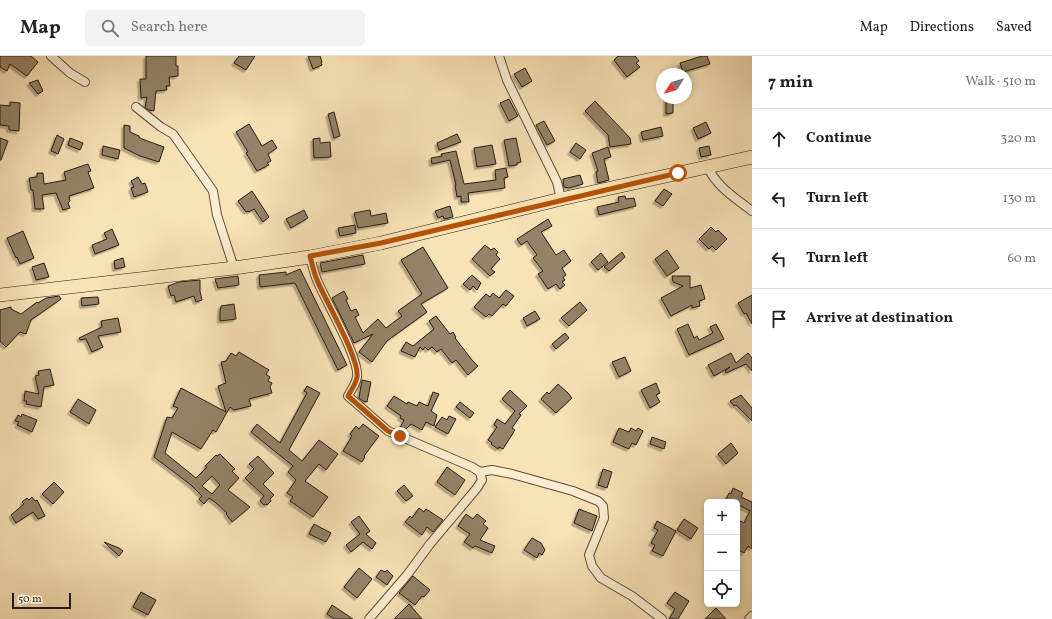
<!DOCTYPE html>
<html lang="en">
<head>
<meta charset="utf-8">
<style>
  body { margin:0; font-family:Vollkorn,serif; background:#f2f2f2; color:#202124 }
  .controls { position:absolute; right:12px; bottom:12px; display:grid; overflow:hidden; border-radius:6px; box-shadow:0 2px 6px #0003 }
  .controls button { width:36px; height:36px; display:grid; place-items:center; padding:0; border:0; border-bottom:1px solid #e0e0e0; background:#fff; color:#202124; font:20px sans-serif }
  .compass { position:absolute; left:656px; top:12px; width:36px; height:36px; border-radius:50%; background:#fff; box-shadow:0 2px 6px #0003; rotate:233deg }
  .scale { position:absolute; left:12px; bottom:10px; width:59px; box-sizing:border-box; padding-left:4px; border:2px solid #271c12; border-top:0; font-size:11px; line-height:14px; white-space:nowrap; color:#271c12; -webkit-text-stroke:3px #faedd0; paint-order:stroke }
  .stop { position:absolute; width:12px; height:12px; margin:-9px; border:3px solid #b45309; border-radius:50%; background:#fff }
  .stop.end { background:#b45309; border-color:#fff; box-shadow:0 1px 4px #0008 }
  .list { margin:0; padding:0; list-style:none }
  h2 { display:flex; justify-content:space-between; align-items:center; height:52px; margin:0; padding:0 16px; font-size:17px }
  h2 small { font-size:13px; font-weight:400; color:#757577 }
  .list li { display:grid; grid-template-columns:26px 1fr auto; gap:12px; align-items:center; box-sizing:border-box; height:60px; padding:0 16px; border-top:1px solid #e0e0e0 }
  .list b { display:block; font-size:15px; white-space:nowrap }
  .list em { font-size:13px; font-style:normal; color:#757577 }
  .icon { flex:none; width:22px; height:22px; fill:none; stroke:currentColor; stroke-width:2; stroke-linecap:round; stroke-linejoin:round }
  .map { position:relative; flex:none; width:752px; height:563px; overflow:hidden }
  header { display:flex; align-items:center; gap:24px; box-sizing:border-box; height:56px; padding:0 20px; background:#fff; border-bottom:1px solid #e0e0e0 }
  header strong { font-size:19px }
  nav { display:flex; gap:22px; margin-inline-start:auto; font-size:14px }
  .search { width:280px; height:36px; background:#f2f2f2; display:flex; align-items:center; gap:10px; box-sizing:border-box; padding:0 14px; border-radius:6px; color:#757577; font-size:15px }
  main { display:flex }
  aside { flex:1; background:#fff }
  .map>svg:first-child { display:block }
  .building { fill:#948368; stroke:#271c12; fill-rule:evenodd; filter:url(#shadow) }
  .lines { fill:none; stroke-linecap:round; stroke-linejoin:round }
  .minor-casing { stroke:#5b4e3b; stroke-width:10 }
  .primary-casing { stroke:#271c12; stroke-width:14 }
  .minor { stroke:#faedd0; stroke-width:8 }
  .primary { stroke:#f8e3b7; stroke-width:13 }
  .route { stroke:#b45309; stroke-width:5 }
</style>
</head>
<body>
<header>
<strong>Map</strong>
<div class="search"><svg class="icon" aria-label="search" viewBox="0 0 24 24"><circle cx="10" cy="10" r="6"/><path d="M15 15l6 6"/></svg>Search here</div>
<nav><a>Map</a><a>Directions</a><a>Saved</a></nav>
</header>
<main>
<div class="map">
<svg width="752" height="563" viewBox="0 0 752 563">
  <defs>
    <filter id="shadow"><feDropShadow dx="-2.5" dy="2.5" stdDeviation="0" flood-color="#0004"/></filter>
  </defs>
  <rect width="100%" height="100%" fill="#f8e3b7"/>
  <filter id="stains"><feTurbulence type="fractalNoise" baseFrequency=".005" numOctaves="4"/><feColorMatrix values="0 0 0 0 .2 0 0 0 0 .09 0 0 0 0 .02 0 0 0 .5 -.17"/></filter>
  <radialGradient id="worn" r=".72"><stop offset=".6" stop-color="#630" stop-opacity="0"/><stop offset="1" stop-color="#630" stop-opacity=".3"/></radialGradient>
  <!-- building -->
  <g class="building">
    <polygon points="0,0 31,0 38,6 27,20 10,8 7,15 0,11"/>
    <polygon points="146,0 176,0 176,10 178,10 178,20 169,21 170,30 166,30 167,34 156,35 154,55 149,54 145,52 147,41 141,42 140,23 146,23"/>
    <polygon points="239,0 255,0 246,14 234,7"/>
    <polygon points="308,0 320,0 322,6 321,6 322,9 313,13"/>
    <polygon points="618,0 635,0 639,5 636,7 640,11 627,21 614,4"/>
    <polygon points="702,0 707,0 710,8 683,16 680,7"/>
    <polygon points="525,12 532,25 522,31 514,18"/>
    <polygon points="38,24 43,35 38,38 29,27"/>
    <polygon points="666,42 673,42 673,57 666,58"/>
    <polygon points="509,43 518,60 509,65 500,47"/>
    <polygon points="595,45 630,82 631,88 610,91 608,79 585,55"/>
    <polygon points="10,46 20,47 19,75 9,74 9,70 0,69 0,49 10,50"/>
    <polygon points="334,56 340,80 334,82 328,58"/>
    <polygon points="544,65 555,85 547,89 536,69"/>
    <polygon points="706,66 711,77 698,83 693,72"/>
    <polygon points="249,68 262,90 272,84 277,92 268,98 271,105 267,107 269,109 257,115 246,97 248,96 236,76"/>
    <polygon points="124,69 130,70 130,76 139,80 139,81 142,83 164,91 159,106 140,100 124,92"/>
    <polygon points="661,71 663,80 643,84 641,76"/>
    <polygon points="457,78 461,86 439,94 437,87"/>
    <polygon points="57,79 64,83 58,98 51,95"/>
    <polygon points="0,82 8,85 1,104 0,104"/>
    <polygon points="70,82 83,87 80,94 68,89"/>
    <polygon points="320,82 320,87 330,86 331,101 314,102 313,83"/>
    <polygon points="516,82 521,106 517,107 517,109 509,110 504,84"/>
    <polygon points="576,87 586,94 580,103 570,96"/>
    <polygon points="492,89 496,108 477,111 474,92"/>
    <polygon points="103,90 120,94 118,103 102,99"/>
    <polygon points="709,90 711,99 701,101 699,92"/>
    <polygon points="608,91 611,101 604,103 609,124 598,127 596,116 598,115 592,97"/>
    <polygon points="456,95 464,128 496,124 495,114 506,112 508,121 504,122 505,132 468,137 469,146 461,146 461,140 457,141 455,129 456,129 450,104 432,108 431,102 442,100 441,98"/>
    <polygon points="88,108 91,115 88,116 94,132 69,140 70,145 68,147 70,152 63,154 56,137 42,139 44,153 35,153 33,134 31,134 29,122 37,121 37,117 43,117 44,128 66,124 64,116"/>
    <polygon points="580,119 583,128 569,132 564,131 563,123"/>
    <polygon points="138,121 142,128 145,127 148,136 134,141 131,132 134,131 131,125"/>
    <polygon points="664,133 672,138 663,150 655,145"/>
    <polygon points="252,135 269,161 263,166 254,153 249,156 248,155 246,156 238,145"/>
    <polygon points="625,140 626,143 634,142 636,150 599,159 597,151 619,146 618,141"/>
    <polygon points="450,150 453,161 444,163 443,160 438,162 435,155"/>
    <polygon points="304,154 308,162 291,172 286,163"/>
    <polygon points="370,154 371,160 386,157 388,167 358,172 354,157"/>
    <polygon points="548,163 552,170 541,176 556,199 564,194 571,205 562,212 566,219 563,221 565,224 562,226 565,229 560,233 556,228 548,233 538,218 543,215 533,202 537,199 527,185 521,189 517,183"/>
    <polygon points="355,169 356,177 340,180 338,172"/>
    <polygon points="711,171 716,176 718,174 727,183 716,194 712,190 709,193 699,183"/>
    <polygon points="112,173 119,189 95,198 92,189 107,183 104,177"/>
    <polygon points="23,175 34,202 20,208 17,201 16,202 7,182"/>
    <polygon points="485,189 491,194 494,192 498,196 496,199 500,203 491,213 495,216 490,220 472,203"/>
    <polygon points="423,191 448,232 421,248 427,256 387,285 372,306 359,296 373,278 354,287 332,242 344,235 348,243 346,244 351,255 356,253 359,259 355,261 363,277 378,263 386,272 402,260 398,255 422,238 401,204"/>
    <polygon points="667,194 679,212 667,220 655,203"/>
    <polygon points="622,196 625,201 609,215 604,211"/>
    <polygon points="601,197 608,206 598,214 591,206"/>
    <polygon points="363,199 365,208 322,216 320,207"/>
    <polygon points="123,202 125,211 115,213 114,205"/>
    <polygon points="44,207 49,221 36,224 32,211"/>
    <polygon points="300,213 347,309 338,314 295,227 260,231 259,219 286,216 286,219"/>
    <polygon points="472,219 481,227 477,234 473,230 470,234 463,228"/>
    <polygon points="238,220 239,229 218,232 215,223"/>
    <polygon points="672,220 690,220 690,232 701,229 705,243 699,245 700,250 692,252 692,249 671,260 661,242 683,230 673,226"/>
    <polygon points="200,224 200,235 202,244 196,246 194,240 176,246 174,239 171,240 168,230 179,226"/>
    <polygon points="506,234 514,240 506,250 503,248 492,260 489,258 486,261 474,251 486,238 490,241 493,237 499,242"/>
    <polygon points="752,239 752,268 746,257 744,258 738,247"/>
    <polygon points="59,240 61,243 31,264 26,278 20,276 6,291 0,285 0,254 11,251 11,253 21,258 37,246 38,247 46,242"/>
    <polygon points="98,241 99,248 82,250 81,242"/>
    <polygon points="580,246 587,254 569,270 561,262"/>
    <polygon points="234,248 236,263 220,265 220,256 221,250"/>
    <polygon points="535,255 540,263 527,270 523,262"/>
    <polygon points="436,260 450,278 453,276 456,281 455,282 472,304 478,310 468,319 456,304 452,307 441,293 437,296 432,291 428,294 425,291 423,294 420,291 415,301 401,295 406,286 413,290 434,273 429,265"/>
    <polygon points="118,262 121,276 98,280 103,291 92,296 86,283 80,284 79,282 102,271 101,265"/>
    <polygon points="688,268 694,282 697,280 699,284 713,277 710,271 716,268 724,283 689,299 677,273"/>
    <polygon points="565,277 569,282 556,293 552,288"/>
    <path d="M 239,296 L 269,314 L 266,318 L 270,321 L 268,325 L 272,327 L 270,331 L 272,337 L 249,343 L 251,350 L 234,354 L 230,351 L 216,376 L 213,374 L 201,393 L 172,376 L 165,397 L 196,422 L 207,411 L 205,410 L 216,399 L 217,400 L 220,398 L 235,413 L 232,415 L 239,422 L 228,434 L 250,451 L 232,466 L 226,458 L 227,457 L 215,446 L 209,442 L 204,448 L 199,443 L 202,440 L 191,429 L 154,401 L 167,361 L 172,362 L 178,352 L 173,350 L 181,332 L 226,356 L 218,330 L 226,327 L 221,306 L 226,305 L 231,297 L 236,300 ZM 212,420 L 220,429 L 212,438 L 202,430 Z"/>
    <polygon points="731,297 736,307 748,297 752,302 752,315 746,308 726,317 725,315 730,311 714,320 708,309"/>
    <polygon points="625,301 631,315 619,321 612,306"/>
    <polygon points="50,313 54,329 44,331 41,351 26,348 27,345 24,345 25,335 39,338 35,320 39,319 38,315"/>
    <polygon points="362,324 371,326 367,346 363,345 359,342"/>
    <polygon points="656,327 660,337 656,339 660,346 650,352 641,334"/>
    <polygon points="558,328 568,337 572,342 556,357 541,343 547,336 549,338"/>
    <polygon points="307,330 320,337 289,394 302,405 319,384 338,398 326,414 319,408 305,425 328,441 313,461 290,445 293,441 287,437 296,424 288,416 293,410 251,376 257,368 280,387 307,337 304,335"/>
    <polygon points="510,334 527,350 519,358 521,359 512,372 515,374 503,393 499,391 498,393 491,388 492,387 488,384 497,371 494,369 497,363 505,368 515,355 502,343"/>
    <polygon points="433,336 439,338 431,355 437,359 434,370 426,366 422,374 411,368 403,376 399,374 404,364 400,362 401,360 387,350 394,340 407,348 408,346 417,350 419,346 428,350"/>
    <polygon points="741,339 752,352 752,365 736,349 734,350 730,345"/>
    <polygon points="78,343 96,354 89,368 70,356"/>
    <polygon points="460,346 474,357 470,362 456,351"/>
    <polygon points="22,358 37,364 32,376 17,369 19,366 15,365 18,359 21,361"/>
    <polygon points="449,360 456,363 448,378 435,371 442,361 447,364"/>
    <polygon points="363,368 379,380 364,400 365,401 362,406 343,395 352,380 350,378 356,370 359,373"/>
    <polygon points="619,372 629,376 631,372 636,375 638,372 643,375 636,389 632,387 629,393 613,386"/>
    <polygon points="652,381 666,386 664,393 650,388"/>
    <polygon points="731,387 738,397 726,408 718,398"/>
    <polygon points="258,400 274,417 263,428 274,439 270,443 271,445 267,449 266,448 264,449 260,445 264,440 245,422 254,413 249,408"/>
    <polygon points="447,411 465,424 455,439 437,426"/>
    <polygon points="603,413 612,416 607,432 598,429"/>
    <polygon points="54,426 64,436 53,448 42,438"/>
    <polygon points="404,429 413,440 406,445 397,435"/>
    <polygon points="733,432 743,437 741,441 752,446 752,493 748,490 744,497 737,493 737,463 744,467 750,455 737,448 737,446 725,446 729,437 731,438"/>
    <polygon points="32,441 35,445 37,444 45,460 38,463 33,456 16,467 11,459 24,448 22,446 27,442 29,444"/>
    <polygon points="419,452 424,456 426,453 443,464 433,476 427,471 422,479 405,466 410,460 412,462"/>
    <polygon points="579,453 597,460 592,475 574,467"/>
    <polygon points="466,458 473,463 477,458 486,465 483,468 488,472 480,484 495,490 492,497 475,490 473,492 464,486 470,478 458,470"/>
    <polygon points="359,460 370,475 366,478 376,487 372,493 363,486 351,496 346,489 360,478 351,466"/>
    <polygon points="684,463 698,472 691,483 677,474"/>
    <polygon points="657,465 676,475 663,500 652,495 655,489 651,487 658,474 654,472"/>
    <polygon points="314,468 331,477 326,486 309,478"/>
    <polygon points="532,482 541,487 545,494 542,499 539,497 537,502 524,494"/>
    <polygon points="104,486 119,492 123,495 119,500"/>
    <polygon points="359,512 372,523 357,542 344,531"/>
    <polygon points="381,514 385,516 387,514 393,520 387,529 376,521"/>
    <polygon points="413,520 430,534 424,541 422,540 415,549 399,537"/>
    <polygon points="141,536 156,544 148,559 133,551"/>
    <polygon points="675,536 689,545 678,563 669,563 675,553 667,547"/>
    <polygon points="409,548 422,563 394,563"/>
    <polygon points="332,549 353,563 334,563 327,558"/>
    <polygon points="716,552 726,563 705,563"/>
  </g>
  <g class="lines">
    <defs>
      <g id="minor">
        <polyline points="51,0 70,17 85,26"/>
        <polyline points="499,0 507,24 557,126 561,143"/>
        <polyline points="136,51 161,71 173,78 213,135 217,159 234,212"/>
        <path d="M 707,110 C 717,131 734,141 752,155"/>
        <path d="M 310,201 C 312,208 314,217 317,224 C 325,244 360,303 357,321 C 356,328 351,334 348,340 L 388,375 L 472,411 L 480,416 L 482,424 L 477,432 L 430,488 L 407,519 L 369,563"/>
        <polyline points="480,416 492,414 512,418 573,435 598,445 603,450 604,462 589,499 592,510 601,522 632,540 662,563"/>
        <polyline points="749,563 752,560"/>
      </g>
      <polyline id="primary" points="0,239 234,212 310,201 381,187 561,143 752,101"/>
    </defs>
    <!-- minor casing -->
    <use href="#minor" class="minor-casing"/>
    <!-- primary casing -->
    <use href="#primary" class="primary-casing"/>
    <!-- minor -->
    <use href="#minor" class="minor"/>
    <!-- primary -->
    <use href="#primary" class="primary"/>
  </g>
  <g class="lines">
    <!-- route -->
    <path class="route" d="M 400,380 L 388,375 L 348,340 C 351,334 356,328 357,321 C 360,303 325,244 317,224 C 314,217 312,208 310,200 L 381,187 L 678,117"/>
  </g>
  <rect width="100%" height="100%" filter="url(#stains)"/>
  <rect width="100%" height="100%" fill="url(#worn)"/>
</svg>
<div class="controls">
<button>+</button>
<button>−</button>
<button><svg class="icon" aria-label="locate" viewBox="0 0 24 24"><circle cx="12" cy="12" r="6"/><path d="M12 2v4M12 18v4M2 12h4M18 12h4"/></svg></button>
</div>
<svg class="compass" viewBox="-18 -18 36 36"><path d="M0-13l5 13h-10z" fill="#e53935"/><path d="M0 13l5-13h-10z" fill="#757577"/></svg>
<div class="scale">50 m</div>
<div class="stop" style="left:678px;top:117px"></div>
<div class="stop end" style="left:400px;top:380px"></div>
</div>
<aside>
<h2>7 min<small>Walk · 510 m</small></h2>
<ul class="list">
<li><svg class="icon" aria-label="ahead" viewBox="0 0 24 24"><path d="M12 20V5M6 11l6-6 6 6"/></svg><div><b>Continue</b></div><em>320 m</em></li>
<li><svg class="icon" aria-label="left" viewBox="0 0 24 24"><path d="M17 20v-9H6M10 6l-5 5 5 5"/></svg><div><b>Turn left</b></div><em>130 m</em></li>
<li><svg class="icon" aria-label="left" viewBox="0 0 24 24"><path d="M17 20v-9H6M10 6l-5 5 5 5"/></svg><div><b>Turn left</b></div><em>60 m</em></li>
<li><svg class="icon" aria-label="arrive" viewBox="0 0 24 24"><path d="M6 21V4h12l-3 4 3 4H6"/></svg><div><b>Arrive at destination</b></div></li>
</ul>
</aside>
</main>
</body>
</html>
